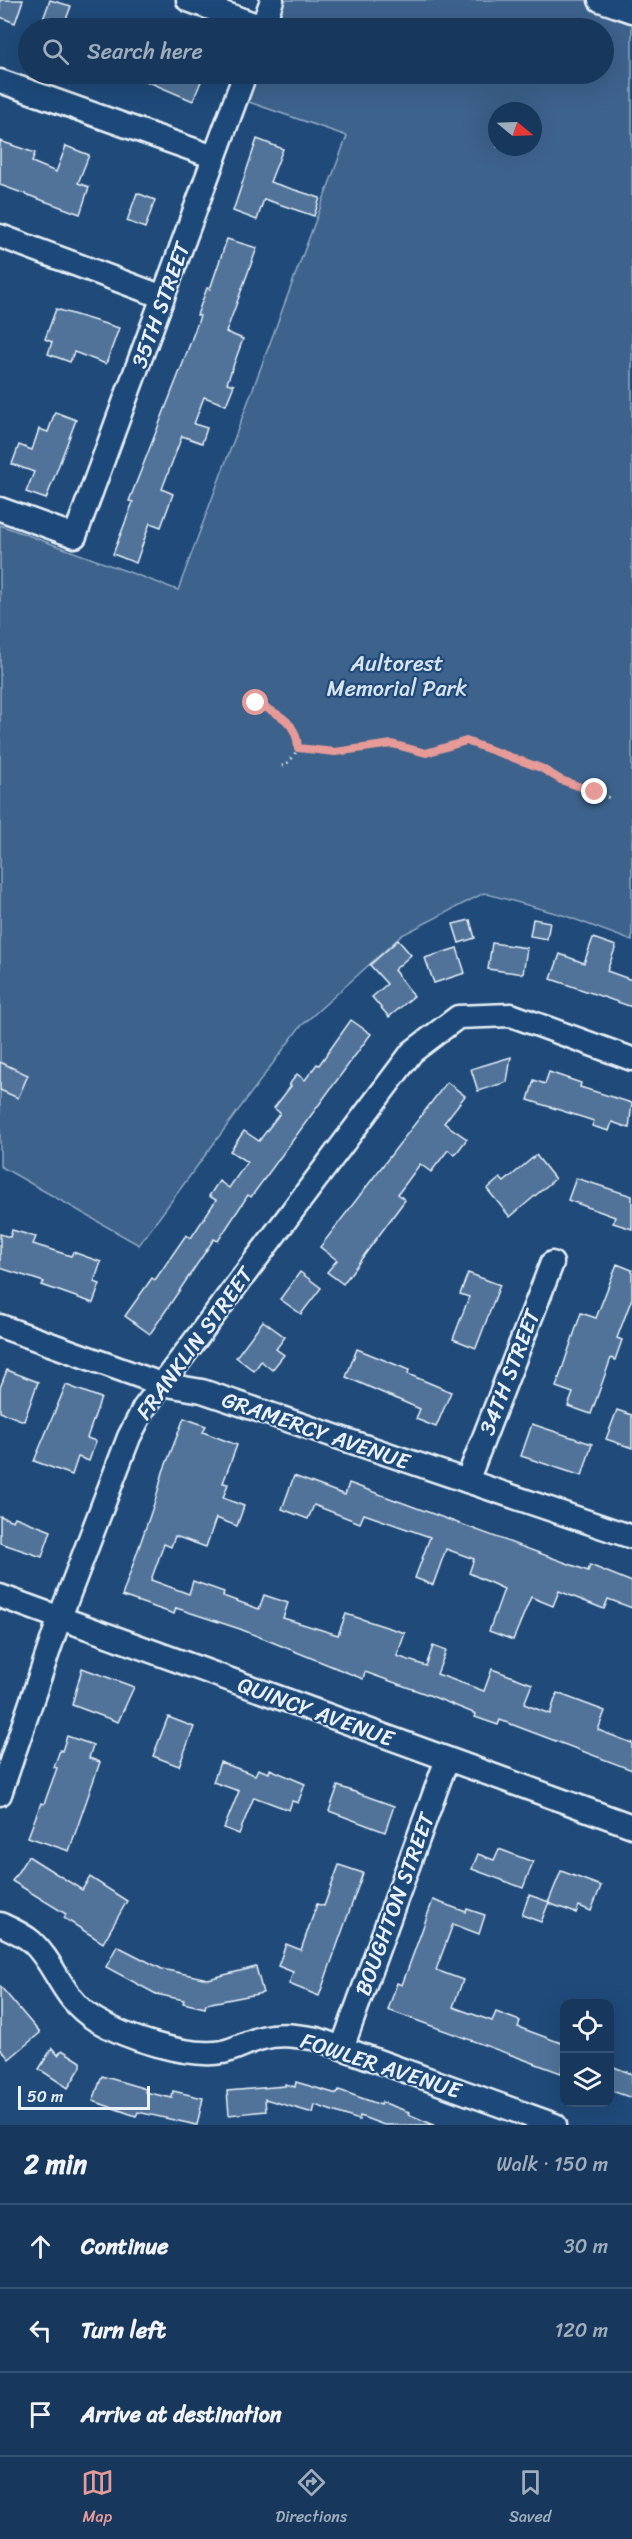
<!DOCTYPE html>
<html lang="en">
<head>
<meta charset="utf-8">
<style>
  body { margin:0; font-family:Sriracha,sans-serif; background:#244365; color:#f1f3f6 }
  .controls { position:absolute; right:18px; bottom:18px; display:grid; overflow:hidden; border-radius:12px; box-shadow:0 6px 24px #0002 }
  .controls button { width:54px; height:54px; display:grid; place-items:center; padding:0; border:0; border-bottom:2px solid #365272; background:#17385c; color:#f1f3f6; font:30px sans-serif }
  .compass { position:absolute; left:488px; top:102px; width:54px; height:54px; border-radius:50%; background:#17385c; box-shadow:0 6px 24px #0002; rotate:109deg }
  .scale { position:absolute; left:18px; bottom:15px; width:132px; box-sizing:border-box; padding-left:6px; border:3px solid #e8f1f8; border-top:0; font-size:16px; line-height:21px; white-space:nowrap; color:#e8f1f8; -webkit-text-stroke:4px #1f4a7a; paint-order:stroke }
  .stop { position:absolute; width:18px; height:18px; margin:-14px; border:4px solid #e69b98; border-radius:50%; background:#fff }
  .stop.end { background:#e69b98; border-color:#fff; box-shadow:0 2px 6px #0008 }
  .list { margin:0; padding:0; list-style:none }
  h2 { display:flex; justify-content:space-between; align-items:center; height:78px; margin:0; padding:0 24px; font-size:26px }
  h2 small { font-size:20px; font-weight:400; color:#9eacbb }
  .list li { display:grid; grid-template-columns:39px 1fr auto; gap:18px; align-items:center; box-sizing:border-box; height:84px; padding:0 24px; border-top:2px solid #365272 }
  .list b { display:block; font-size:22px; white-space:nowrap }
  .list em { font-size:20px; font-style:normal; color:#9eacbb }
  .icon { flex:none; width:33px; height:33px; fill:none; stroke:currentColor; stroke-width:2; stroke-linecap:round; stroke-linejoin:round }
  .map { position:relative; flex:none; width:632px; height:2125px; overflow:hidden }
  .search { position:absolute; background:#17385c; box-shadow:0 6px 24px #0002; left:18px; right:18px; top:18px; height:66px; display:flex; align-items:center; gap:15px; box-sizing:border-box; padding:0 21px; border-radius:33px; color:#9eacbb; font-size:22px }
  .sheet { height:330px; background:#17385c }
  nav { display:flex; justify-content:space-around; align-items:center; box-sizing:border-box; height:84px; border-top:2px solid #365272; background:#17385c; font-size:16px; color:#9eacbb }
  nav a { display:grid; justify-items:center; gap:3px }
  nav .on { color:#e69b98 }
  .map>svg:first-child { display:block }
  .green { fill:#3c628c; stroke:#92aac2; stroke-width:1.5; fill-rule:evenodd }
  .building { fill:#517399; stroke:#e8f1f8; stroke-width:1.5 }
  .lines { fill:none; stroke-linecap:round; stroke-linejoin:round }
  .minor-casing { stroke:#e8f1f8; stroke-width:27 }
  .path { stroke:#e8f1f8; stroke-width:3; stroke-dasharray:1.5 4.5; stroke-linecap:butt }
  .minor { stroke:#1f4a7a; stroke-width:22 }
  .route { stroke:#e69b98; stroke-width:8 }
  .labels { text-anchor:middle; stroke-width:4.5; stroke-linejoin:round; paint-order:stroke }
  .street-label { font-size:22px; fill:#e8f1f8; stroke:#1f4a7a }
  .park-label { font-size:22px; fill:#d7e3ed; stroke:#1f4a7a }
</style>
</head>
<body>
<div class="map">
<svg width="632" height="2125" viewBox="0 0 632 2125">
  <rect width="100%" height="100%" fill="#1f4a7a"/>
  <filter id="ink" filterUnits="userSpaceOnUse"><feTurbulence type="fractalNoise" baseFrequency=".0167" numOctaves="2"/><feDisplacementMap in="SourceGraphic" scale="12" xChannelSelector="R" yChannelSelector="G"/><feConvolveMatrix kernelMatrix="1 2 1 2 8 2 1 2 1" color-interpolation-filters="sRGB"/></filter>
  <g filter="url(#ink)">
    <!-- green -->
    <path class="green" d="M 283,0 L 611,0 L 632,7 L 632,941 L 566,916 L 484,893 L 402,935 L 299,1028 L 139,1245 L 0,1166 L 0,525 L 178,590 L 347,136 L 246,101 L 256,74 L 604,74 L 604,28 L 272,28 ZM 497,111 L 533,111 L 533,147 L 497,147 Z"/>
    <!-- building -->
    <g class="building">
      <polygon points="0,0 23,0 15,23 0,17"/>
      <polygon points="50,0 71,6 63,28 42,22"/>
      <polygon points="204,74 193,101 132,75 132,74"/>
      <polygon points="257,139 283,149 270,182 320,198 314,216 264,199 257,220 233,211"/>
      <polygon points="0,141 35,153 32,162 56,172 66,146 89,155 78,183 89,187 80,214 0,185"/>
      <polygon points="137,193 155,200 145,228 127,221"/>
      <polygon points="227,239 257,248 226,332 243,339 227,383 234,385 226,405 204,397 194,424 207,428 202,443 182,436 162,489 173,494 161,527 150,523 136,563 113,554 133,502 129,501 183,363 200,316 197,315 207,288 210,289"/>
      <polygon points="56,309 119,328 106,364 74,352 70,362 48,354 52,342 45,339"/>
      <polygon points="55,412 76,420 46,499 26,492 34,472 12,464 19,445 32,450 39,429 48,432"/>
      <polygon points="533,919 550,922 547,939 530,936"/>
      <polygon points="470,920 475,938 459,943 453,924"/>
      <polygon points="593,938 616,946 607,971 632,980 632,1007 551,979 560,954 584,963"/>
      <polygon points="398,940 411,955 394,970 414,996 389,1017 372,997 387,984 370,965"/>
      <polygon points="492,943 527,948 523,974 488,969"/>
      <polygon points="457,948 465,973 434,983 425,958"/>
      <polygon points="351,1020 371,1034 251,1197 248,1195 218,1241 214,1239 150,1334 125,1316 152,1278 155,1280 186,1235 191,1238 216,1200 209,1196 219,1181 229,1188 247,1162 230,1151 244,1131 259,1141 280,1113 274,1108 291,1086 289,1085 297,1074 305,1080 317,1064 319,1065"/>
      <polygon points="511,1057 507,1082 478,1091 471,1069"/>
      <polygon points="0,1062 28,1075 18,1098 0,1090"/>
      <polygon points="549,1072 581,1083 580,1087 632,1103 629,1128 612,1122 609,1131 592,1126 594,1121 528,1100 534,1080 545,1084"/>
      <polygon points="447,1082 465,1096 444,1123 467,1139 455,1155 448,1150 431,1172 420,1164 398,1194 405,1200 343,1284 327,1272 337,1260 320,1247"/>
      <polygon points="536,1155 555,1179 510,1217 487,1189 500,1178 504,1182"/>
      <polygon points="576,1178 632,1196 632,1229 613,1223 615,1217 568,1200"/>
      <polygon points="12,1230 36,1237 33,1244 71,1256 73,1252 101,1262 94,1282 100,1284 93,1303 42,1285 44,1282 0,1268 0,1234 10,1237"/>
      <polygon points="617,1264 632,1270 632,1298 617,1338 622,1340 615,1360 611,1358 591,1414 568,1406 573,1393 556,1387 581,1313 596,1318"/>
      <polygon points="300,1272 321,1288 301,1314 280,1299"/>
      <polygon points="468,1273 500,1285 476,1348 453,1339 469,1297 460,1294"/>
      <polygon points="263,1321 285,1337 276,1349 284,1355 272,1370 261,1361 254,1371 236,1357"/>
      <polygon points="357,1349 409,1370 408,1374 451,1392 436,1427 416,1419 420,1409 346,1377"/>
      <polygon points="7,1370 38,1382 24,1421 0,1412 0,1388"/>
      <polygon points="66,1385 101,1398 87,1438 96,1441 89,1461 78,1457 72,1475 34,1461"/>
      <polygon points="617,1410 632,1415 632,1448 606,1439"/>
      <polygon points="184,1418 206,1426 203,1432 237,1445 223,1483 228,1484 223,1498 244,1506 237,1526 216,1518 206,1547 175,1536 171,1547 164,1544 151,1580 189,1594 193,1581 224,1592 223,1596 259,1609 264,1595 288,1603 283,1618 338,1635 346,1614 405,1633 397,1656 426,1666 433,1646 446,1651 437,1674 484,1691 492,1669 532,1684 524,1704 550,1714 557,1693 605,1711 598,1730 632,1743 632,1770 500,1720 498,1725 475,1717 476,1714 429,1695 365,1672 363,1679 240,1629 176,1608 174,1614 122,1596 156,1498 163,1472"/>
      <polygon points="532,1424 592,1444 582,1476 521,1456"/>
      <polygon points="294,1476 345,1495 349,1483 580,1568 588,1571 590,1565 632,1582 632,1608 608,1599 604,1609 559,1591 553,1606 531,1597 513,1640 489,1631 504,1589 469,1573 474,1559 446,1549 433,1585 415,1578 430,1537 364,1514 360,1523 314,1505 308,1519 282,1509"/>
      <polygon points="0,1516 13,1521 15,1517 51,1531 42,1557 0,1543"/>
      <polygon points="82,1668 134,1687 118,1722 72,1705"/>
      <polygon points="168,1717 194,1727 179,1766 153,1756"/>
      <polygon points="67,1736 93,1745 89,1758 100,1762 69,1851 28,1837 41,1803 44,1804 57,1768 54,1767 60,1750 62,1751"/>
      <polygon points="220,1762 255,1775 258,1769 269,1773 270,1769 305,1784 298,1803 292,1801 289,1810 254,1797 239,1834 224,1828 239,1791 213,1782"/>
      <polygon points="338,1786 394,1806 385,1832 329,1811"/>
      <polygon points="499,1849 533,1862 523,1888 472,1869 478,1854 494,1860"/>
      <polygon points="28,1856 82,1890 90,1877 127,1901 103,1943 64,1918 66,1914 12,1881"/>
      <polygon points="339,1865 363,1873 319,1996 289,1984 293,1972 278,1966 286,1944 301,1950 317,1904 324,1906"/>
      <polygon points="561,1871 601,1886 591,1911 579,1906 576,1913 548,1903"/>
      <polygon points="529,1895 549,1902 541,1922 522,1915"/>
      <polygon points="433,1900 466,1912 467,1909 485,1915 479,1934 453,1924 436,1970 463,1980 453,2007 492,2021 496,2012 520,2021 518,2027 564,2044 564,2064 561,2073 388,2010 397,1983 402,1985"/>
      <polygon points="117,1946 162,1969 208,1979 256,1967 263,1993 206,2004 205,2008 183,2003 184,2000 156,1994 106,1967"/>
      <polygon points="0,1986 40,2033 9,2059 0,2048"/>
      <polygon points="52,2048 58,2055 62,2050 81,2062 81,2067 68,2088 39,2069"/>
      <polygon points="609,2065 632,2074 632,2098 609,2090"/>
      <polygon points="102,2076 146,2089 145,2092 172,2098 173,2091 203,2098 197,2125 138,2112 136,2116 93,2101"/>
      <polygon points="296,2082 337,2094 339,2090 381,2105 382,2102 409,2112 408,2114 434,2125 384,2125 360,2116 359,2120 315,2105 313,2113 265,2099 266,2111 229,2115 227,2091 285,2086 285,2084 295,2087"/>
    </g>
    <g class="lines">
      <defs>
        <g id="minor">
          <polyline points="188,0 262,27"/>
          <polyline points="600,0 632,11"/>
          <polyline points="262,28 272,0"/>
          <polyline points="0,81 214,157"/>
          <polyline points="0,236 163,297"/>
          <polyline points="0,509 75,536 245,74"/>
          <polyline points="0,1326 161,1384 202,1391 632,1537"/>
          <polyline points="467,1481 552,1263"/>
          <polyline points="0,1596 632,1826"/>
          <polyline points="0,1794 60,1617 129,1437 144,1408 412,1052 458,1017 511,1015 632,1059"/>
          <path d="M 0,1924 C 11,1929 23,1934 32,1942 C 57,1965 61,1999 96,2020 C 126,2038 187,2058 223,2052 C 237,2049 249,2041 262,2038 C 281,2033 299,2036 317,2039 L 555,2125"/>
          <polyline points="342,2048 447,1759"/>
        </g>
      </defs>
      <!-- minor casing -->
      <use href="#minor" class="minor-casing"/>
      <!-- path -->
      <g class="path">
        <path d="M 256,703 C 265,708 278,712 286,718 C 305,734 300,760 278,768"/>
        <polyline points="298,748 335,752 392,744 426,753 467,741 541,768 561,780 610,798"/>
      </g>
      <!-- minor -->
      <use href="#minor" class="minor"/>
    </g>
  </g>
  <g class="lines" filter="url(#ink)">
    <!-- route -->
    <path class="route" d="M 256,703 C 277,713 297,721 298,748 L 335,752 L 392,744 L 426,753 L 466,741 L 541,768 L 561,780 L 595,792"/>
  </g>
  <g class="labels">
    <!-- street labels -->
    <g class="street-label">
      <text transform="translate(160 305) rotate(-70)" y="8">35TH STREET</text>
      <text transform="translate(194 1343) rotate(-54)" y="8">FRANKLIN STREET</text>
      <text transform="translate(509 1372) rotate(-69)" y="8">34TH STREET</text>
      <text transform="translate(316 1430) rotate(19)" y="8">GRAMERCY AVENUE</text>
      <text transform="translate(316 1711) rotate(20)" y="8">QUINCY AVENUE</text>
      <text transform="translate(394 1904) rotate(-70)" y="8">BOUGHTON STREET</text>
      <text transform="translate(381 2065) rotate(18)" y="8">FOWLER AVENUE</text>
    </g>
    <!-- park labels -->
    <g class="park-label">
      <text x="397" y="671">Aultorest<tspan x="397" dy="25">Memorial Park</tspan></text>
    </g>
  </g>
</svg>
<div class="controls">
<button><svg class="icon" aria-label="locate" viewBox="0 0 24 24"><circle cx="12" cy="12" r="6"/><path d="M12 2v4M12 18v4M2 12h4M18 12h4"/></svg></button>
<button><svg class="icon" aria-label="layers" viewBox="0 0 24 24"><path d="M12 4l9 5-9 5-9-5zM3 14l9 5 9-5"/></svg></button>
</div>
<svg class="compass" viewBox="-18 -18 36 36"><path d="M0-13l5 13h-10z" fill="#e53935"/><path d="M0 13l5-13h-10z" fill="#9eacbb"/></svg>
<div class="scale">50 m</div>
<div class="stop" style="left:256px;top:703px"></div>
<div class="stop end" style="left:595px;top:792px"></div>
<div class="search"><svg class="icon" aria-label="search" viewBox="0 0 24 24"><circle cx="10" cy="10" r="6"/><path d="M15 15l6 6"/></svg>Search here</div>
</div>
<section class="sheet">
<h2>2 min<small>Walk · 150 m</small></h2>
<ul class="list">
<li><svg class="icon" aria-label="ahead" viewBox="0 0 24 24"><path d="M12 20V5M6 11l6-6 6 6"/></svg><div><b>Continue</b></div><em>30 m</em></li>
<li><svg class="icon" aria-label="left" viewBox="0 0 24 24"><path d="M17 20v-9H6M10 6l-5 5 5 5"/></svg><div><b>Turn left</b></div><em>120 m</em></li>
<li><svg class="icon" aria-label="arrive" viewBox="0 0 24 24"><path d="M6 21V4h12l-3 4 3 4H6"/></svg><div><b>Arrive at destination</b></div></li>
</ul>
</section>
<nav>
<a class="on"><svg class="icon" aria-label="map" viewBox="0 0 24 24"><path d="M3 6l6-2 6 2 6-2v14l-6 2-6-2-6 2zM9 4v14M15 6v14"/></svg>Map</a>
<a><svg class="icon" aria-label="directions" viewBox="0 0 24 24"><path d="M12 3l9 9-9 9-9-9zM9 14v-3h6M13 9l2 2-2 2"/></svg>Directions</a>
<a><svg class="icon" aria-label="saved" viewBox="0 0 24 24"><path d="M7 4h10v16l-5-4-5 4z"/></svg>Saved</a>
</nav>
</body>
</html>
